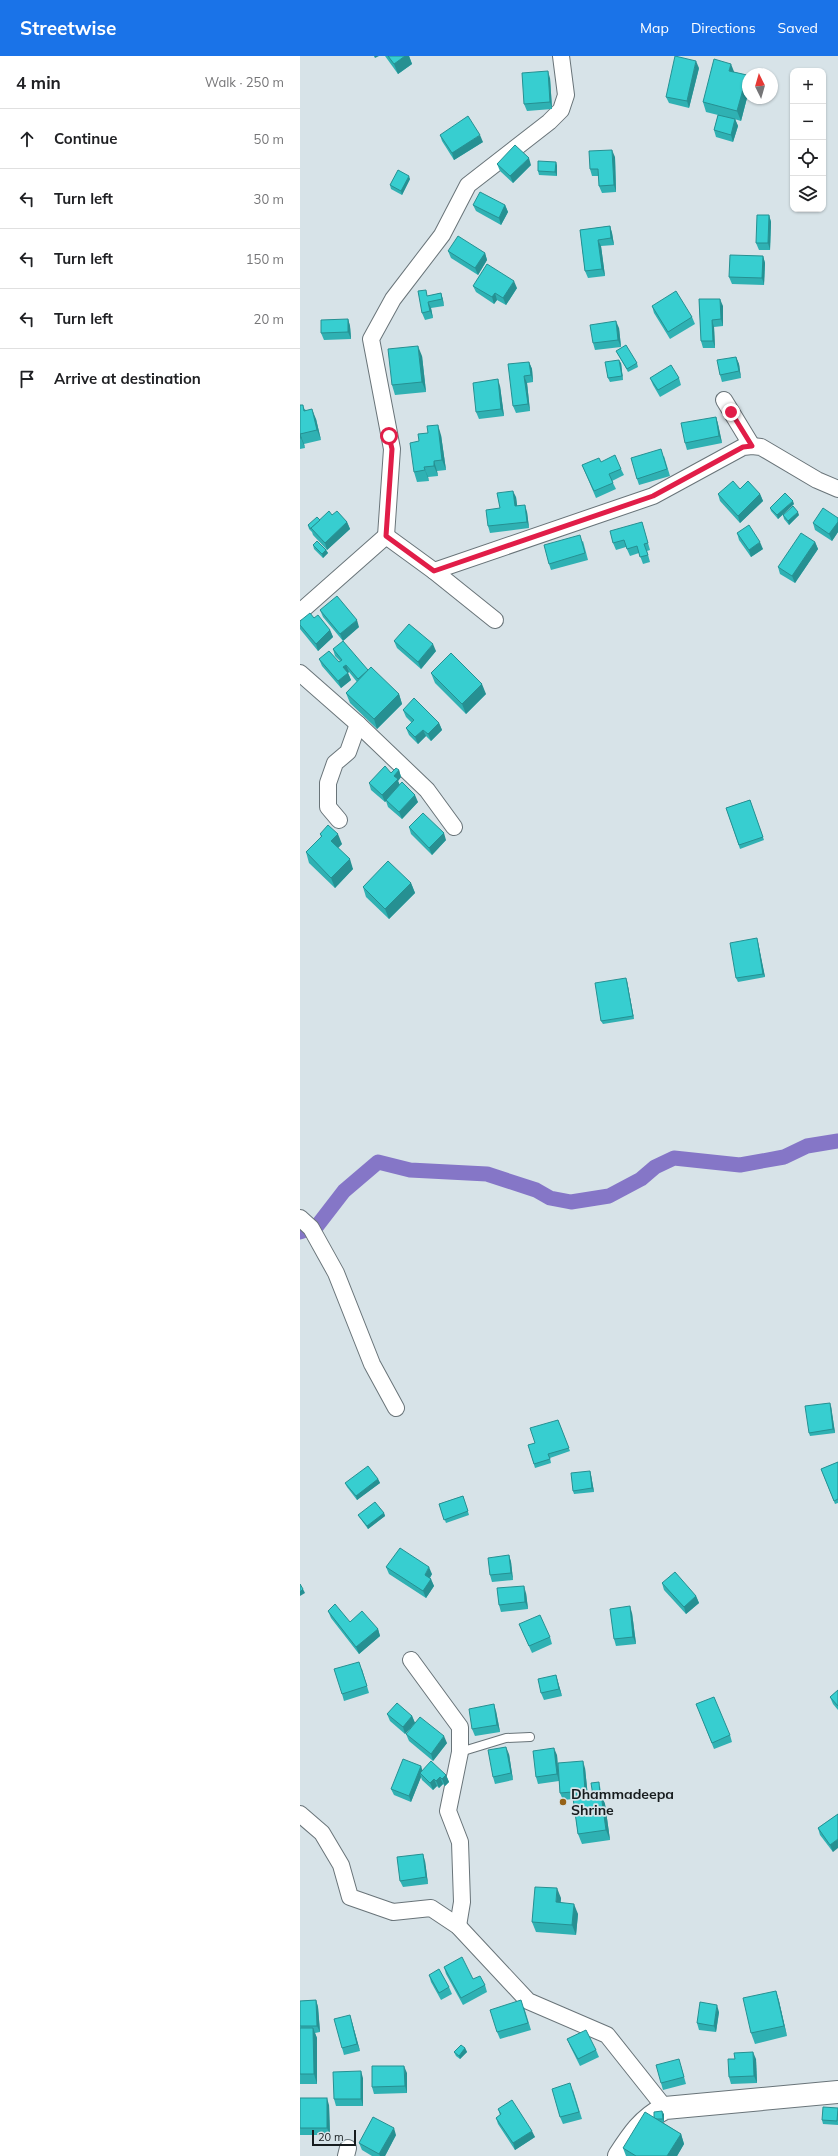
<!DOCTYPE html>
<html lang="en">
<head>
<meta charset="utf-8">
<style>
  body { margin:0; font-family:Mulish,sans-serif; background:#f6f6f6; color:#202124 }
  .controls { position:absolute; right:12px; top:12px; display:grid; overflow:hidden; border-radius:8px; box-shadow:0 1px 3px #0004 }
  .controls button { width:36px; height:36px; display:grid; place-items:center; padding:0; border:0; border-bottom:1px solid #e0e0e0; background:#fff; color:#202124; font:20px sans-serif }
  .compass { position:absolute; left:442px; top:12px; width:36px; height:36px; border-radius:50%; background:#fff; box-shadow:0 1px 3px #0004; rotate:355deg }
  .scale { position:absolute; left:12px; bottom:10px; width:44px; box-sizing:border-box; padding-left:4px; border:2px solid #171c1e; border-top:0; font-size:11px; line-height:14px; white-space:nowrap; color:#171c1e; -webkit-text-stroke:3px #d7e3e8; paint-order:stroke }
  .stop { position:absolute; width:12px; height:12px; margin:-9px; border:3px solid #e11d48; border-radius:50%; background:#fff }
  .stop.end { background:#e11d48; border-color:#fff; box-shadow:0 1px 4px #0008 }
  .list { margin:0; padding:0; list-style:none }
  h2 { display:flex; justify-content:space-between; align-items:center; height:52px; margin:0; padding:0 16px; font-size:17px }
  h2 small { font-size:13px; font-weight:400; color:#757577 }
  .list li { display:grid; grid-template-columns:26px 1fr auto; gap:12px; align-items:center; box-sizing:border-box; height:60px; padding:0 16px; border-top:1px solid #e0e0e0 }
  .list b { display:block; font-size:15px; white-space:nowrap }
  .list em { font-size:13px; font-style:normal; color:#757577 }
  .icon { flex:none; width:22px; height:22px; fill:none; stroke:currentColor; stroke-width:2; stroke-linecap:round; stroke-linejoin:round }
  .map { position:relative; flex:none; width:538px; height:2100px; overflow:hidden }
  header { display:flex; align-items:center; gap:24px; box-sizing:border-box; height:56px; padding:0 20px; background:#1a73e8; color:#fff }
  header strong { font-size:19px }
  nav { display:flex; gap:22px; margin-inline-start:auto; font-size:14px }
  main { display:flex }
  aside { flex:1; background:#fff }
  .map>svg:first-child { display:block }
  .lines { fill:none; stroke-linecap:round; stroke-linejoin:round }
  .canal { stroke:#8576c7; stroke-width:15 }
  .lane-casing { stroke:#697479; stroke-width:10 }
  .street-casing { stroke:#697479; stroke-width:18 }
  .secondary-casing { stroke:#697479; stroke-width:24 }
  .lane { stroke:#fff; stroke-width:8 }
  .street { stroke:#fff; stroke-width:16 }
  .secondary { stroke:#fff; stroke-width:22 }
  .wall { fill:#2fb1b3 }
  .shaded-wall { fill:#269092 }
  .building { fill:#37ced0; stroke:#269092 }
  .route { stroke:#e11d48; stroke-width:5 }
  .poi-dot { fill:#966217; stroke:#d7e3e8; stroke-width:1.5 }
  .labels { text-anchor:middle; stroke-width:3.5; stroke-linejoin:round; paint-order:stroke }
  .poi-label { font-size:14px; font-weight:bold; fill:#171c1e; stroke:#d7e3e8; text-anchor:start }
</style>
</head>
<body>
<header>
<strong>Streetwise</strong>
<nav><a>Map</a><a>Directions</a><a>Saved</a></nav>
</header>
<main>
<aside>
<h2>4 min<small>Walk · 250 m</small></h2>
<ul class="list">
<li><svg class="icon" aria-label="ahead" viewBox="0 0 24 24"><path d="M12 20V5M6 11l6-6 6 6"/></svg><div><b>Continue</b></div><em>50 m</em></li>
<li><svg class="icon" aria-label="left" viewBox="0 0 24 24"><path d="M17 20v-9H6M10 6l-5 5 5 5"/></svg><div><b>Turn left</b></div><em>30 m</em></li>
<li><svg class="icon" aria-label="left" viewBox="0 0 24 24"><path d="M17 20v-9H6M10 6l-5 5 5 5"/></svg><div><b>Turn left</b></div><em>150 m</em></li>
<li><svg class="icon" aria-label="left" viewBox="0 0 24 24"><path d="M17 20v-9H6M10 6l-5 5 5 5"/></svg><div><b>Turn left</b></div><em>20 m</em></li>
<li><svg class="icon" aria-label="arrive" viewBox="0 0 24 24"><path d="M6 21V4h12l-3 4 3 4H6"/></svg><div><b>Arrive at destination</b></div></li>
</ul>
</aside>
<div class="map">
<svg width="538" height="2100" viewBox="0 0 538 2100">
  <rect width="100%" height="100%" fill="#d7e3e8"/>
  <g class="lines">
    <!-- canal -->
    <polyline class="canal" points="0,1176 17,1170 44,1135 78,1106 110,1114 187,1118 236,1134 250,1142 271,1146 309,1140 341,1123 355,1111 374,1102 440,1109 484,1101 507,1090 538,1085"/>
    <defs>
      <polyline id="lane" points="160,1696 206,1682 230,1681"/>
      <g id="street">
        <polyline points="424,344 452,390"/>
        <polyline points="86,480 92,393 71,283 93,243 142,179 168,129 249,66 261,54 266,39 261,0"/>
        <polyline points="134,515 195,564"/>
        <polyline points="0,556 86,480 134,515 353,440 443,391 452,390 461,391 517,424 538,433"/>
        <polyline points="0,617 58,668 127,734 154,771"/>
        <polyline points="39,764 28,751 28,727 35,707 48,696 58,668"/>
        <polyline points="0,1162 11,1172 36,1217 72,1308 96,1352"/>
        <polyline points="111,1604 160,1671 160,1696 148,1755 160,1786 162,1846 158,1870"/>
        <polyline points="0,1758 22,1777 41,1809 50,1841 93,1856 131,1852 158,1870 228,1945 307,1979 365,2052"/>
        <polyline points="46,2100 48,2092"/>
      </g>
      <path id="secondary" d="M 319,2100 C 332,2080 343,2063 365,2052 L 538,2036"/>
    </defs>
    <!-- lane casing -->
    <use href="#lane" class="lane-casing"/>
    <!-- street casing -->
    <use href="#street" class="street-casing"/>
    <!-- secondary casing -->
    <use href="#secondary" class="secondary-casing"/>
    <!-- lane -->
    <use href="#lane" class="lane"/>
    <!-- street -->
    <use href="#street" class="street"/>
    <!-- secondary -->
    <use href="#secondary" class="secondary"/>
  </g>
  <!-- wall -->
  <g class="wall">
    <polygon points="85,0 109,0 112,8 98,18"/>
    <polygon points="399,12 389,52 369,47 366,41"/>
    <polygon points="434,16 447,19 448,23 448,38 441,65 431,62 435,63 438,70 433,86 416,81 414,74 418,59 406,56 403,46"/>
    <polygon points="250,22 252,53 227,55 224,48"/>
    <polygon points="140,79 183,86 154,104 142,85"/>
    <polygon points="315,101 316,136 302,137 299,130 299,120 292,120 290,113"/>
    <polygon points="256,106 257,110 257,120 239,119 238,115"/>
    <polygon points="197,108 231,109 213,127 200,115"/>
    <polygon points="110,123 102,139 91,133 90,129"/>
    <polygon points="173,149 205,149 208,156 201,169 176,155"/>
    <polygon points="469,159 471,166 470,194 459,194 456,187"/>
    <polygon points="310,170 312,177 314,189 301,190 305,220 288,222 285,215 280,174"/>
    <polygon points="148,195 185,197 187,204 178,219 151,202"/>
    <polygon points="463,200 465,207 464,229 432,228 429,221"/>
    <polygon points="173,230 217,232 206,249 197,244 194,248 176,236"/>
    <polygon points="141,237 143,244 144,250 131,252 133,262 125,264 122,257 128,240"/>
    <polygon points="399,243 423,250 423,270 414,271 415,292 403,292 401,285"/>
    <polygon points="352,250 392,261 395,268 370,283 354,257"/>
    <polygon points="48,263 50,270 51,283 24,284 21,277"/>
    <polygon points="319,272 321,291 295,294 293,287"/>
    <polygon points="316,295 337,307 338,311 328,316 318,298"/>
    <polygon points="122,300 126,336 95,339 92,329"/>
    <polygon points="436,301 439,308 441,322 422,326 420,319"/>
    <polygon points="229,306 232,313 233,326 227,327 230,355 216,357 213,350"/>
    <polygon points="321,307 323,324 310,326 308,322"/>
    <polygon points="350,322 379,322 381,329 360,341 353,329"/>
    <polygon points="200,330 204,360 179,363 176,356"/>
    <polygon points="0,349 16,363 21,384 4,388 5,392 0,393"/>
    <polygon points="416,361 418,368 422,387 387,394 385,387"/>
    <polygon points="141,379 146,414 137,415 138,420 128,421 129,425 117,426 114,416 119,385"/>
    <polygon points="364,400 370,420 339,429 337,423"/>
    <polygon points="301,406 321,413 324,419 312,425 316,433 296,442 282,409"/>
    <polygon points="440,433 460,438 463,445 440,467 420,445 418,438"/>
    <polygon points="216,441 217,450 227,456 229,472 190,477 188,470 200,452"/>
    <polygon points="494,448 478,463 471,455 470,452"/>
    <polygon points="32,459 47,466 50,473 27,494 13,479 12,476 9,473 8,469"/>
    <polygon points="483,459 499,459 489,469 484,463"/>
    <polygon points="538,462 538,476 532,485 515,474 513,467"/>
    <polygon points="342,466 350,494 347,495 350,506 343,508 339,497 330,500 326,491 316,494 313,487"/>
    <polygon points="437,477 463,493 451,501 439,484"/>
    <polygon points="283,485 288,504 251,514 249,508"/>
    <polygon points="515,486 518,493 495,527 480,518 478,511"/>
    <polygon points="13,489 26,494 28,497 23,502 14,493"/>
    <polygon points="20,554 59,571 43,585 23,561"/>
    <polygon points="14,562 30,574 33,581 18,595 0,573 0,565"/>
    <polygon points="94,585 136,595 121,613 97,592"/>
    <polygon points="33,593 68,614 99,638 102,648 77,673 50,647 46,637 57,626 49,616 48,617 51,624 41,632 22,610 19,603 39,606 40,605 35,600"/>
    <polygon points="131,617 186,638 166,658 135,627"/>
    <polygon points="103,654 139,667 142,674 131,685 126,680 118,688 109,679 106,672 112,667 106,661"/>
    <polygon points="99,714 101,721 98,725 100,729 118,746 102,763 88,751 86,745 85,746 71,734 69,727 91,717"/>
    <polygon points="450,744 464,784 440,793 426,752"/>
    <polygon points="109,771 146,784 132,799 111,778"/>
    <polygon points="20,778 42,788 38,792 53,813 35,832 9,807 6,796 21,781"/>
    <polygon points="111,827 115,837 89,863 66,841 63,831"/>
    <polygon points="458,886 465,921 438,926 436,922"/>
    <polygon points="327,925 334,963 303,968 301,965"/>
    <polygon points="531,1350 535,1377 510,1380 509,1377"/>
    <polygon points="258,1364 270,1395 250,1402 251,1407 235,1412 228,1389 235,1387"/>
    <polygon points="538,1406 538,1447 535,1448 521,1413"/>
    <polygon points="290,1415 291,1419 294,1436 274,1438 273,1435"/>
    <polygon points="78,1423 80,1427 57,1444 47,1431 45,1427"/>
    <polygon points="163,1440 169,1459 146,1467 139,1448"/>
    <polygon points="84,1457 85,1460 68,1473 60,1462 58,1459"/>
    <polygon points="209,1499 211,1506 213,1524 192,1526 190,1519"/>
    <polygon points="86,1511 132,1518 130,1522 134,1530 126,1542 89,1518"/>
    <polygon points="362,1527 396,1540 399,1547 386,1558 364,1534"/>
    <polygon points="226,1537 228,1553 201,1556 199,1549"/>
    <polygon points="28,1555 50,1566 78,1573 80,1580 59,1598 31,1562"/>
    <polygon points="332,1557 336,1588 316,1590 314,1583"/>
    <polygon points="219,1568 250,1581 252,1588 232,1597"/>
    <polygon points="62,1613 69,1637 44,1645 42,1638"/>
    <polygon points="256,1619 262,1640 244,1644 241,1637"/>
    <polygon points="538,1634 538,1654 533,1648 530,1641"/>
    <polygon points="196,1655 200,1676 175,1680 172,1673"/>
    <polygon points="399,1655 430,1679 432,1686 414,1693"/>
    <polygon points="87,1658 112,1660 115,1667 105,1678 90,1665"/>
    <polygon points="106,1678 147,1687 133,1705 109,1685"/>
    <polygon points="209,1698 213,1724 195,1728 193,1721"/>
    <polygon points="257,1699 258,1714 285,1712 288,1740 293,1740 300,1730 301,1738 305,1748 310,1784 282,1788 278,1778 273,1743 263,1744 260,1737 259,1725 238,1728 236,1721"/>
    <polygon points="121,1710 122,1714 146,1719 149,1726 145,1730 143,1728 139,1732 137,1730 133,1734 122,1724 121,1721 111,1746 94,1739 91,1733"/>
    <polygon points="538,1758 533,1796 520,1779 518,1772"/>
    <polygon points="125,1805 128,1828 103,1831 100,1825"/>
    <polygon points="261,1842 260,1847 278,1858 276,1879 236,1876 232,1866"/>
    <polygon points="144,1911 173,1923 185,1929 187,1936 163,1949 146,1918"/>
    <polygon points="129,1919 149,1931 152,1938 141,1944 131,1926"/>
    <polygon points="476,1935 479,1945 487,1980 455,1988 451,1977"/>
    <polygon points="16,1944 18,1951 20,1976 15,1977 17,1982 17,2028 0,2028 0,1945"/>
    <polygon points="224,1951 231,1974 200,1983 197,1976"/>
    <polygon points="419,1956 416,1976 399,1974 397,1967"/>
    <polygon points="52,1966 60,1995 44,1999 42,1992"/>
    <polygon points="267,1983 296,1994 299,2001 280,2010 270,1990"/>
    <polygon points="165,1992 167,1996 160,2003 156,2000 154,1996"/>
    <polygon points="456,2003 457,2027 431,2028 429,2021"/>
    <polygon points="381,2010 386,2028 363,2034 361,2027"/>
    <polygon points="107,2017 107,2037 74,2038 72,2031"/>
    <polygon points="63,2022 63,2050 36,2050 34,2043"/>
    <polygon points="273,2034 282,2063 263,2068 260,2061"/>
    <polygon points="0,2042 29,2049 30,2079 0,2079"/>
    <polygon points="538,2052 538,2069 523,2068 522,2064"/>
    <polygon points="198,2053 235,2081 215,2094 198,2068 196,2062 200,2059"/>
    <polygon points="364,2058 364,2066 362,2066 381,2078 384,2088 377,2100 326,2100 323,2092 354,2062"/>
    <polygon points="96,2079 85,2100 72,2100 62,2094 59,2087"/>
  </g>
  <!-- shaded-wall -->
  <g class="shaded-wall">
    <polygon points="74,0 79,0 75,2"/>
    <polygon points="105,0 109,0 112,8 98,18 94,8"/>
    <polygon points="396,5 399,12 389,52 387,45"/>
    <polygon points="431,8 435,18 429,15"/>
    <polygon points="248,15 250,22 252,53 250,46"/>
    <polygon points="447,19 448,23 448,38 441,65 437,55"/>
    <polygon points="435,63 438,70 433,86 431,79"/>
    <polygon points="180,79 183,86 154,104 152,97"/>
    <polygon points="312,94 315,101 316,136 314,129"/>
    <polygon points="229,102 231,109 213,127 210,120"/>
    <polygon points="256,106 257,110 257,120 255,116"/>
    <polygon points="109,120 110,123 102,139 101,135"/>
    <polygon points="205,149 208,156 201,169 199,162"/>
    <polygon points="469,159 471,166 470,194 468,187"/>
    <polygon points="310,170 312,177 314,189 311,182"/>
    <polygon points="298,184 301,190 305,220 302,213"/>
    <polygon points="185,197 187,204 178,219 175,212"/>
    <polygon points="463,200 465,207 464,229 462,222"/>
    <polygon points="214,225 217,232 206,249 203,242"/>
    <polygon points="141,237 143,244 144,250 142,243"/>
    <polygon points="195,237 197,244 194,248 192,241"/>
    <polygon points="420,243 423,250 423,270 421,263"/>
    <polygon points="128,246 131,252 133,262 130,255"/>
    <polygon points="48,263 50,270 51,283 48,276"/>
    <polygon points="412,264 414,271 415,292 413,285"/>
    <polygon points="316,265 319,272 321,291 318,284"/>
    <polygon points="118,290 122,300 126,336 122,326"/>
    <polygon points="436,301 439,308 441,322 439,315"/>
    <polygon points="319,304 321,307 323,324 322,320"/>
    <polygon points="229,306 232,313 233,326 231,319"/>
    <polygon points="224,320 227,327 230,355 228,348"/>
    <polygon points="198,323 200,330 204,360 201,353"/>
    <polygon points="12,353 16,363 21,384 17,374"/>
    <polygon points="416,361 418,368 422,387 419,380"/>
    <polygon points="138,369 141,379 146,414 142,404"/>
    <polygon points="0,378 4,388 5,392 1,382"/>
    <polygon points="134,405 137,415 138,420 134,410"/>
    <polygon points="124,411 128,421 129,425 125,414"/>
    <polygon points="213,435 216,441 218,457 215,450"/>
    <polygon points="460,438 463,445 440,467 438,460"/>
    <polygon points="493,445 494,448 478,463 477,459"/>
    <polygon points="225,449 227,456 229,472 227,466"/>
    <polygon points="498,456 499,459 489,469 488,465"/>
    <polygon points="47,466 50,473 27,494 25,487"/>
    <polygon points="538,466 538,476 532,485 529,478"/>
    <polygon points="460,486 463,493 451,501 449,494"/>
    <polygon points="515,486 518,493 495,527 492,520"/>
    <polygon points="26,494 28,497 23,502 22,498"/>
    <polygon points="57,564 59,571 43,585 40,578"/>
    <polygon points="30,574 33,581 18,595 16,588"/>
    <polygon points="133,588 136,595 121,613 118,606"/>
    <polygon points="46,609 49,616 46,618 43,611"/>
    <polygon points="48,617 51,624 41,632 38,625"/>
    <polygon points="182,628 186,638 166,658 162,648"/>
    <polygon points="99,638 102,648 77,673 74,663"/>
    <polygon points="139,667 142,674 131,685 128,678"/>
    <polygon points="123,674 126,680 118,688 115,681"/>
    <polygon points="99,714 101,721 98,725 100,730 85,746 82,739 94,720"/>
    <polygon points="115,739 118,746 102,763 99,756"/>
    <polygon points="144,777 146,784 132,799 129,792"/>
    <polygon points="38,778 42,788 35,795 31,785"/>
    <polygon points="50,803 53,813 35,832 31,822"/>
    <polygon points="111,827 115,837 89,863 85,853"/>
    <polygon points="457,882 458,886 465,921 463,918"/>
    <polygon points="326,922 327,925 334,963 333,960"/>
    <polygon points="530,1347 531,1350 535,1377 533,1373"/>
    <polygon points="290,1415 291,1419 294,1436 292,1432"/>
    <polygon points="78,1423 80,1427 57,1444 56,1440"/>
    <polygon points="84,1457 85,1460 68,1473 67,1470"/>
    <polygon points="209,1499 211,1506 213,1524 211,1517"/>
    <polygon points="129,1511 132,1518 127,1526 125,1519"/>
    <polygon points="131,1523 134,1530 126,1542 123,1535"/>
    <polygon points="224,1530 226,1537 228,1553 225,1546"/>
    <polygon points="3,1533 5,1537 0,1540 0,1536"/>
    <polygon points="396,1540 399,1547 386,1558 384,1551"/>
    <polygon points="330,1550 332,1557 336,1588 333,1581"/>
    <polygon points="78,1573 80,1580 59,1598 56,1591"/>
    <polygon points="256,1619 262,1640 259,1633"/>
    <polygon points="194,1648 196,1655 200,1676 197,1669"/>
    <polygon points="112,1660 115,1667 105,1678 103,1671"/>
    <polygon points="144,1680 147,1687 133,1705 131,1698"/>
    <polygon points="206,1691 209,1698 213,1724 211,1717"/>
    <polygon points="254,1692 257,1699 259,1725 257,1718"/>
    <polygon points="283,1705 285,1712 288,1742 285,1735"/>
    <polygon points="121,1710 123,1717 120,1717 121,1721 111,1746 109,1740"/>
    <polygon points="146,1719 149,1726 145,1730 142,1723"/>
    <polygon points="140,1721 143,1728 139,1732 136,1725"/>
    <polygon points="134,1723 137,1730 133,1734 130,1727"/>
    <polygon points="301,1738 305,1748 310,1784 306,1774"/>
    <polygon points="538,1783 538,1792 533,1796 530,1789"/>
    <polygon points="123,1798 125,1805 128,1828 126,1821"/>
    <polygon points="257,1832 261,1842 260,1857 256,1846"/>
    <polygon points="274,1848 278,1858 276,1879 272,1869"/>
    <polygon points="476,1935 479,1945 487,1980 484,1970"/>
    <polygon points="16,1944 18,1951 20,1976 17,1970"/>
    <polygon points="417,1949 419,1956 416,1976 414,1970"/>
    <polygon points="50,1959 52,1966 60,1995 57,1988"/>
    <polygon points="13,1972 17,1982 17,2028 14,2018"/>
    <polygon points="165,1992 167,1996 160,2003 159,2000"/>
    <polygon points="453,1996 456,2003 457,2027 454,2020"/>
    <polygon points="104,2010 107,2017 107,2037 105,2030"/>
    <polygon points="61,2015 63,2022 63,2050 61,2043"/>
    <polygon points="27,2042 29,2049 30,2079 27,2072"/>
    <polygon points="362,2055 364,2058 364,2066 363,2063"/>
    <polygon points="94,2072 96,2079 85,2100 80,2100 79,2098"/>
    <polygon points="232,2075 235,2081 215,2094 213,2087"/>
    <polygon points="381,2078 384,2088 377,2100 367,2100"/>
  </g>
  <!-- building -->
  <g class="building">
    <polygon points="88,0 105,0 94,8"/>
    <polygon points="375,0 396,5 387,45 366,41"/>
    <polygon points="414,3 431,8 429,15 447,19 437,55 403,46"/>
    <polygon points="248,15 250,46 224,48 222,17"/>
    <polygon points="418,59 435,63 431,79 414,74"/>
    <polygon points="168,60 180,79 152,97 140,79"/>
    <polygon points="215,89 229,102 210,120 197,108"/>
    <polygon points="312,94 314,129 299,130 298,113 290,113 289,95"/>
    <polygon points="238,105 256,106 255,116 238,115"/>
    <polygon points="98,114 109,120 101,135 90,129"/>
    <polygon points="180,136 205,149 199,162 173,149"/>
    <polygon points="457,159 469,159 468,187 456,187"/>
    <polygon points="310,170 311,182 298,184 302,213 285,215 280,174"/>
    <polygon points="158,180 185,197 175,212 148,195"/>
    <polygon points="430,199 463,200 462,222 429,221"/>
    <polygon points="187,208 214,225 203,242 195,237 192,241 173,230"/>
    <polygon points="126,234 127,240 141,237 142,243 128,246 130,255 122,257 118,235"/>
    <polygon points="376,235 392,261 368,276 352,250"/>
    <polygon points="399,243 420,243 421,263 412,264 413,285 401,285"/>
    <polygon points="48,263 48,276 21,277 21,264"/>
    <polygon points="316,265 318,284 293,287 290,269"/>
    <polygon points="326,289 337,307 327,313 316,295"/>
    <polygon points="118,290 122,326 92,329 88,293"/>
    <polygon points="436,301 439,315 420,319 417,304"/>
    <polygon points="319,304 322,320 308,322 305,306"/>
    <polygon points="229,306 231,319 224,320 228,348 213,350 208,308"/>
    <polygon points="371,309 379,322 358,334 350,322"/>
    <polygon points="198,323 201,353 176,356 173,327"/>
    <polygon points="0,349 3,349 4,355 12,353 17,374 0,378 1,382 0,382"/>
    <polygon points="416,361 419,380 385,387 381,367"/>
    <polygon points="138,369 142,404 134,405 134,410 124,411 125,414 114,416 110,387 119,385 118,378 128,377 127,370"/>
    <polygon points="361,393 367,413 337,423 331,402"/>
    <polygon points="315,399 321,413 309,418 313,427 294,435 282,409 299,402 301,406"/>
    <polygon points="433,425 440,433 448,425 460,438 438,460 418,438"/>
    <polygon points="213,435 215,450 225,449 227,466 188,470 186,454 200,452 197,437"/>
    <polygon points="485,437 493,445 477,459 470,452"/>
    <polygon points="493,450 498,456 488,465 483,459"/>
    <polygon points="523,452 538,462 538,466 529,478 513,467"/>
    <polygon points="29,455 32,459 37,455 47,466 25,487 11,472"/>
    <polygon points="17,461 20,464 11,472 11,473 8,469"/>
    <polygon points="342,466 348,487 344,488 348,499 340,501 337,490 327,493 324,484 313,487 310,475"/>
    <polygon points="449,469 460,486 449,494 437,477"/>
    <polygon points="501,477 515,486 492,520 478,511"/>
    <polygon points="280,479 285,497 249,508 244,489"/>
    <polygon points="17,485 26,494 22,498 13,489"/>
    <polygon points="37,540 57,564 40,578 20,554"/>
    <polygon points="10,557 14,562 18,559 30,574 16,588 0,569 0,565"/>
    <polygon points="109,568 133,588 118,606 94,585"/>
    <polygon points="43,585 68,614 58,623 46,609 43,611 48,617 38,625 19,603 29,595 39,606 42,604 33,593"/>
    <polygon points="151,597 182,628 162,648 131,617"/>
    <polygon points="71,611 99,638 74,663 46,637"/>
    <polygon points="114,642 139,667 128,678 123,674 115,681 106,672 114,664 103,654"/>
    <polygon points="85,710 91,717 96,712 99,714 94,720 98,723 82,739 69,727"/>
    <polygon points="102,726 115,739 99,756 86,744"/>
    <polygon points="450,744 463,781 439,789 426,752"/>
    <polygon points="123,757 144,777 129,792 109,771"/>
    <polygon points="28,769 38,778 31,785 50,803 31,822 6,796 22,780 20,778"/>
    <polygon points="88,805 111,827 85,853 63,831"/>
    <polygon points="457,882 463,918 436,922 430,887"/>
    <polygon points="326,922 333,960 301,965 295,927"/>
    <polygon points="530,1347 533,1373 509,1377 505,1350"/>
    <polygon points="258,1364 269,1392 248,1398 250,1403 234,1408 228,1389 235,1387 230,1372"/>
    <polygon points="538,1406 538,1443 534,1445 521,1413"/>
    <polygon points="68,1410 78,1423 56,1440 45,1427"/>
    <polygon points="290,1415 292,1432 273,1435 271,1417"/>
    <polygon points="163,1440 168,1455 144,1464 139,1448"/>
    <polygon points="75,1446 84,1457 67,1470 58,1459"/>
    <polygon points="100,1492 129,1511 125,1519 131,1523 123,1535 86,1511"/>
    <polygon points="209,1499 211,1517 190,1519 188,1502"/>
    <polygon points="375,1516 396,1540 384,1551 362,1527"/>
    <polygon points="0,1528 3,1533 0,1536"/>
    <polygon points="224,1530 225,1546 199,1549 197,1532"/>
    <polygon points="35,1548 50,1566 62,1555 78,1573 56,1591 28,1555"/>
    <polygon points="330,1550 333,1581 314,1583 310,1553"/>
    <polygon points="240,1559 250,1581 229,1590 219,1568"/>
    <polygon points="59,1606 67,1630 42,1638 34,1613"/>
    <polygon points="256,1619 259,1633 241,1637 238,1623"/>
    <polygon points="538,1634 538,1650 530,1641"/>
    <polygon points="414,1641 430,1679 412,1687 396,1648"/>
    <polygon points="97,1647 112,1660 103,1671 87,1658"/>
    <polygon points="194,1648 197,1669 172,1673 169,1653"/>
    <polygon points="120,1661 144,1680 131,1698 106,1678"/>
    <polygon points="206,1691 211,1717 193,1721 188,1694"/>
    <polygon points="254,1692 257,1718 236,1721 233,1695"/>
    <polygon points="103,1703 121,1710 109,1740 91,1733"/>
    <polygon points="131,1705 146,1719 142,1723 140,1721 136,1725 134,1723 130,1727 120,1717"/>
    <polygon points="283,1705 285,1735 260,1737 258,1707"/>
    <polygon points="299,1726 300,1738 293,1740 291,1727"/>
    <polygon points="301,1738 306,1774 278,1778 273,1742"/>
    <polygon points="538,1758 538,1783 530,1789 518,1772"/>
    <polygon points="123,1798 126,1821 100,1825 97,1801"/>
    <polygon points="235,1831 257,1832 256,1846 274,1848 272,1869 232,1866"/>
    <polygon points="162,1901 173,1923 180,1920 185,1929 161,1942 144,1911"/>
    <polygon points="139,1913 149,1931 139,1937 129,1919"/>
    <polygon points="476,1935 484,1970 451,1977 443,1942"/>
    <polygon points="16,1944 17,1970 0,1970 0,1945"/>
    <polygon points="221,1944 228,1967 197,1976 190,1954"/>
    <polygon points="400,1946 417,1949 414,1970 397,1967"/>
    <polygon points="50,1959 57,1988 42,1992 34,1963"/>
    <polygon points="0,1972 13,1972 14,2018 0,2018"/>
    <polygon points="286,1974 296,1994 278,2003 267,1983"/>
    <polygon points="161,1989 165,1992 159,2000 154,1996"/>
    <polygon points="453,1996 454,2020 429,2021 428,2003 435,2003 434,1997"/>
    <polygon points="379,2003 384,2021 361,2027 356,2009"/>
    <polygon points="72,2010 104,2010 105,2030 72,2031"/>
    <polygon points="61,2015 61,2043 34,2043 33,2016"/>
    <polygon points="270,2027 279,2056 260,2061 252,2033"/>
    <rect x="0" y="2042" width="27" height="30"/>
    <polygon points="212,2044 232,2075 213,2087 196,2062 201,2058 198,2053"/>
    <polygon points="523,2051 538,2052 537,2065 522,2064"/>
    <polygon points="362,2055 363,2063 357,2063 354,2062 354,2056"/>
    <polygon points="345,2056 381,2078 367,2100 336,2100 323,2092"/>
    <polygon points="73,2061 94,2072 79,2098 59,2087"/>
  </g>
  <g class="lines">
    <!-- route -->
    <polyline class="route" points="89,380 92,393 86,480 134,515 353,440 443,391 452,390 431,356"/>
  </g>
  <!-- markers -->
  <circle class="poi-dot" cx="263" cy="1746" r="4"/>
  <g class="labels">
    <!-- poi labels -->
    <g class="poi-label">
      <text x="271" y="1743">Dhammadeepa<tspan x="271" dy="16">Shrine</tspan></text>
    </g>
  </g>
</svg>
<div class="controls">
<button>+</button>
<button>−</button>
<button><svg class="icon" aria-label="locate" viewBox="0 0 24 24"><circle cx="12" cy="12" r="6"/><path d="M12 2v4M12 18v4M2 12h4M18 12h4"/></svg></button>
<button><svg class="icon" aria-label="layers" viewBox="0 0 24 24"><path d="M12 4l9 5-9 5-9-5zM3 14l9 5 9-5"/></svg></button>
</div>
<svg class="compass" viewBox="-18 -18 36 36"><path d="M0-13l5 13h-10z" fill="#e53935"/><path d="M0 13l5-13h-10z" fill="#757577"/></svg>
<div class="scale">20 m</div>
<div class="stop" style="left:89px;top:380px"></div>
<div class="stop end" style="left:431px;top:356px"></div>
</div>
</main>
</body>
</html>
